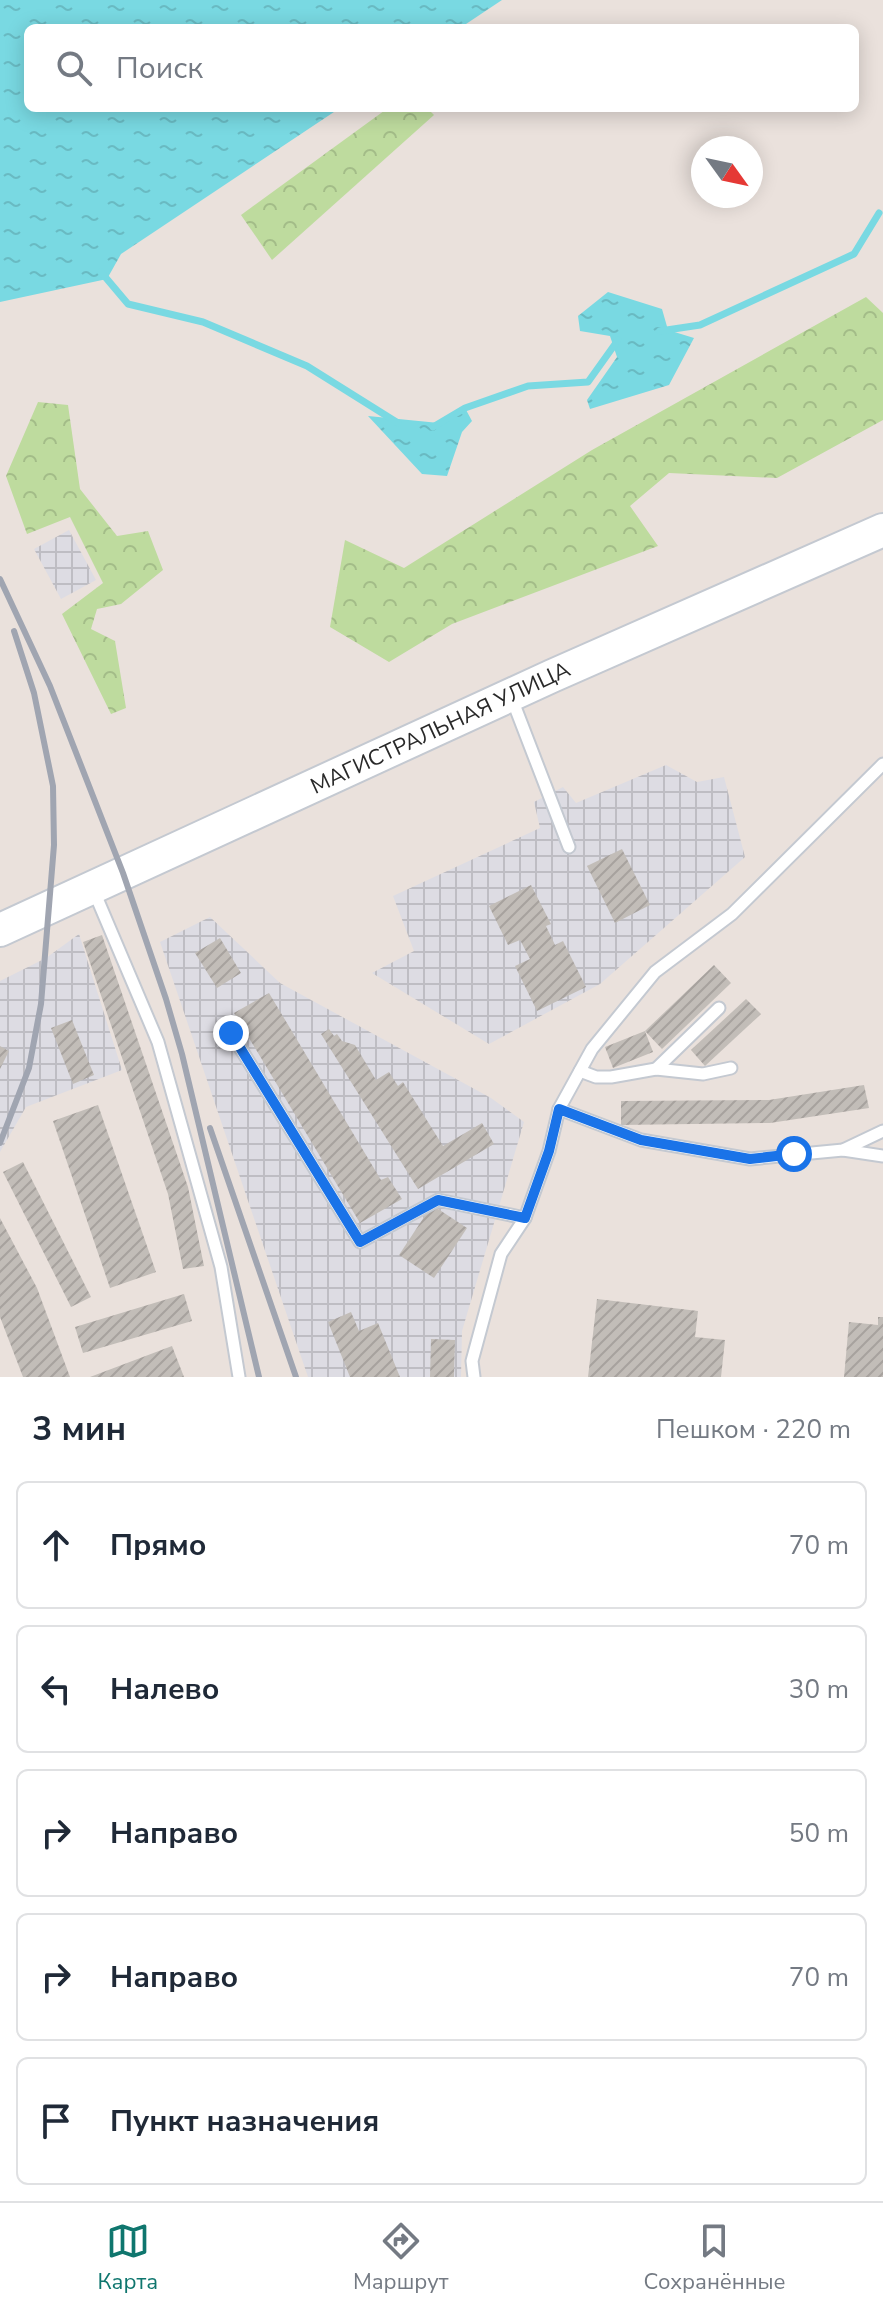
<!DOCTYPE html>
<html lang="ru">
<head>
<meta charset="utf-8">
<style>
  body { margin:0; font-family:"Nunito Sans",sans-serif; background:#f2f2f3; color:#1f2937 }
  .compass { position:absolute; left:691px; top:136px; width:72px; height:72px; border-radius:50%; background:#fff; box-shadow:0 4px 20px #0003; rotate:123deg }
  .stop { position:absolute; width:24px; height:24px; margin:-18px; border:6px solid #1a73e8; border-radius:50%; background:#fff }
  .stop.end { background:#1a73e8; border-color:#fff; box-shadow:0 2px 8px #0008 }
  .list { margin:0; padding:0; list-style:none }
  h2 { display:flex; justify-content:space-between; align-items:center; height:104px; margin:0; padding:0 32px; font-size:34px }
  h2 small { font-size:26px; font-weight:400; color:#747a83 }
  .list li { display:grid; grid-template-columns:52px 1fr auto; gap:24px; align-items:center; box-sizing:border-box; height:128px; margin:0 16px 16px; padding:0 16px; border:2px solid #e0e1e3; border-radius:12px }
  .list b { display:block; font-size:30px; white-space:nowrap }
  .list em { font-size:26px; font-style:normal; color:#747a83 }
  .icon { flex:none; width:44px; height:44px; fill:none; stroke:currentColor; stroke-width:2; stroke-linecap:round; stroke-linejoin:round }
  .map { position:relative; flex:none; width:883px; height:1377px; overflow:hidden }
  .search { position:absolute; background:#fff; box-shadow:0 4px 20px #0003; left:24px; right:24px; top:24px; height:88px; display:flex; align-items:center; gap:20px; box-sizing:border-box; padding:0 28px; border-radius:12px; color:#747a83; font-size:30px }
  .sheet { height:824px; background:#fff }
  nav { display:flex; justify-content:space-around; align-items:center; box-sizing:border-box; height:112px; border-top:2px solid #e0e1e3; background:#fff; font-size:22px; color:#747a83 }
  nav a { display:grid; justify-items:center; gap:4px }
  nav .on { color:#0f766e }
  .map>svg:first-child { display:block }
  .industrial { fill:url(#industrial-grid) }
  .forest { fill:url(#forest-crowns) }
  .water { fill:url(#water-ripples) }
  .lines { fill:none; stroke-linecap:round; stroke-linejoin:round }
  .stream { stroke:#79d9e2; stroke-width:7 }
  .building { fill:url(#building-hatch) }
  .lane-casing { stroke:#c4c9d1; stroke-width:15 }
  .secondary-casing { stroke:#c4c9d1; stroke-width:36 }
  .lane { stroke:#fff; stroke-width:11 }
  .secondary { stroke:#fff; stroke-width:32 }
  .rail { stroke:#a0a5b1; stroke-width:6 }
  .route { stroke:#1a73e8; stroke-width:10 }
  .labels { text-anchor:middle; stroke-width:7; stroke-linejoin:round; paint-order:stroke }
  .street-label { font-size:22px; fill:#292929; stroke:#fff }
</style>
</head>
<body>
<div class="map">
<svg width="883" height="1377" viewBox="0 0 883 1377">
  <defs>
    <pattern id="industrial-grid" width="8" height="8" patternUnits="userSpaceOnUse" patternTransform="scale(2)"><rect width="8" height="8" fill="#dddce3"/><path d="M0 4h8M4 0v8" fill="none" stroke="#bebdc3"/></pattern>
    <pattern id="forest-crowns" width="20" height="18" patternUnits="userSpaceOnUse" patternTransform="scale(2)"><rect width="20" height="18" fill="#bedb9e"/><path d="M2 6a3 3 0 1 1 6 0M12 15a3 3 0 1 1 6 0" fill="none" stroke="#a3bc88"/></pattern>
    <pattern id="water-ripples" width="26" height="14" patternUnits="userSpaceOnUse" patternTransform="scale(2)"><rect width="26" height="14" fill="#79d9e2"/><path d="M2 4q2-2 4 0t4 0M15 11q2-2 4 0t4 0" fill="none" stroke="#69bac2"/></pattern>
    <pattern id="building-hatch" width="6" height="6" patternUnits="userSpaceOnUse" patternTransform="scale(2)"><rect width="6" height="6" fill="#c2bdb8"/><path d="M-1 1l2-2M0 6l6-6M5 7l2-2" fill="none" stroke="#a7a29e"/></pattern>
  </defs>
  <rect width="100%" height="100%" fill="#eae1dc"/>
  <!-- industrial -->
  <g class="industrial">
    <polygon points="69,530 96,580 61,599 34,549"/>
    <polygon points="666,765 697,782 724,777 745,857 600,984 489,1044 372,973 414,951 393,896 540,828 534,802 563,787 576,803"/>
    <polygon points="210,917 280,983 491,1098 524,1122 462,1331 461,1377 308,1377 160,942"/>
    <polygon points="79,934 122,1070 26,1107 0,1152 0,981 46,958"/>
  </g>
  <!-- forest -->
  <g class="forest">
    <polygon points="388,108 427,108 434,115 272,260 241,215"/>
    <polygon points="866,297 883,313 883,420 777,478 669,473 630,506 658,546 452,624 389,662 330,627 345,540 404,568 592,450"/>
    <polygon points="38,402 68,405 80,489 117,536 148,531 163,570 121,604 97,609 91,629 115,641 126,708 111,714 62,614 103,583 70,517 27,534 6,476"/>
  </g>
  <!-- water -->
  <g class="water">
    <polygon points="0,0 502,0 460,28 28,28 28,108 340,108 121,254 107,279 0,302"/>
    <polygon points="608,292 662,309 668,330 694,338 669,385 590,409 587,400 617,357 610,336 580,331 578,316"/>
    <polygon points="465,408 472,421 462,432 447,476 422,474 368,416 439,423"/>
  </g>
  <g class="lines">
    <!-- stream -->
    <g class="stream">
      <polyline points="101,272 128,304 203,322 307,366 398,423"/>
      <polyline points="660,331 700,325 854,254 879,213"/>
      <polyline points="433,427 465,408 528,386 588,382 618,340"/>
    </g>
  </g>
  <!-- building -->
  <g class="building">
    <polygon points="622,849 650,905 615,923 587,866"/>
    <polygon points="531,885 551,924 546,926 555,945 563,941 586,987 537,1011 515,966 530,959 520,940 508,945 489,906"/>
    <polygon points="102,935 188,1187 204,1266 183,1269 168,1194 83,942"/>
    <polygon points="220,938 241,973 217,988 195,953"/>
    <polygon points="714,965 731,983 662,1049 645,1031"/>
    <polygon points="269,993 381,1180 388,1177 402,1199 360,1223 234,1013"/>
    <polygon points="746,999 761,1014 705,1066 691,1050"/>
    <polygon points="72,1020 94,1075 73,1084 51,1028"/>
    <polygon points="329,1029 334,1036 337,1034 342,1041 355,1045 376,1080 389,1072 398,1086 403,1082 443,1146 482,1123 494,1144 418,1189 321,1034"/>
    <polygon points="645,1031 653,1052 613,1068 605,1047"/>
    <polygon points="0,1046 9,1051 0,1069"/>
    <polygon points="864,1085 869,1108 770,1123 621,1125 621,1101 769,1100"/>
    <polygon points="98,1105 156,1272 110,1288 53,1121"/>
    <polygon points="23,1162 91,1297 71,1307 3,1172"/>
    <polygon points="432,1205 467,1228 434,1278 399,1255"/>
    <polygon points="0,1218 37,1288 70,1377 23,1377 0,1317"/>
    <polygon points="184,1294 192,1321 83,1353 75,1327"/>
    <polygon points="597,1299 698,1311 695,1337 725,1340 721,1377 588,1377"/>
    <polygon points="351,1312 359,1331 378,1323 400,1377 350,1377 328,1322"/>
    <polygon points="878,1317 883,1317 883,1377 844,1377 849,1322 878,1325"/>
    <polygon points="431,1339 455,1340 454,1377 430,1377"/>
    <polygon points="172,1346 184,1377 90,1377"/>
  </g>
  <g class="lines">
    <defs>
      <g id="lane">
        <polyline points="512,699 569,847"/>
        <polyline points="93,889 158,1042 221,1267 239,1377"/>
        <polyline points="231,1033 360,1242 438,1200 525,1218"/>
        <polyline points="656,1069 719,1008"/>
        <polyline points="580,1071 596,1077 611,1077 656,1069 703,1074 731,1068"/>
        <polyline points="559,1109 641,1140 750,1159 843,1150 883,1131"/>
        <polyline points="843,1150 883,1156"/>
        <polyline points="474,1377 472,1361 501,1254 525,1218 549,1151 559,1109 592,1049 655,972 732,914 883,764"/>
      </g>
      <polyline id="secondary" points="0,930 552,676 883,530"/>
    </defs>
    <!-- lane casing -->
    <use href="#lane" class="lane-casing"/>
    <!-- secondary casing -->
    <use href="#secondary" class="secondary-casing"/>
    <!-- lane -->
    <use href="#lane" class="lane"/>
    <!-- secondary -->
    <use href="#secondary" class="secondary"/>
    <!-- rail -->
    <g class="rail">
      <polyline points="0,579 50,686 123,873 166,999 182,1054 259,1377"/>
      <polyline points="210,1128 296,1377"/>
      <polyline points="0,1143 29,1068 41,1004 54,845 53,786 34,693 14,631"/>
    </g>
  </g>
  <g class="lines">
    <!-- route -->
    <polyline class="route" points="231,1033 360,1242 438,1200 525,1218 549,1151 559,1109 641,1140 750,1159 794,1154"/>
  </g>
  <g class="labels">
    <!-- street labels -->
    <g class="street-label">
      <text transform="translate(440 727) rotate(-25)" y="8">МАГИСТРАЛЬНАЯ УЛИЦА</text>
    </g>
  </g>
</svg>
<svg class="compass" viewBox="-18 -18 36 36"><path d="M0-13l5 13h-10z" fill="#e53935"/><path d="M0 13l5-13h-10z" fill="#747a83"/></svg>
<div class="stop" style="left:794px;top:1154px"></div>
<div class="stop end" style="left:231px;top:1033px"></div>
<div class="search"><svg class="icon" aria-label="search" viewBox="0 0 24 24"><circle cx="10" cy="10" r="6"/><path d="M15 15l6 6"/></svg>Поиск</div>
</div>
<section class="sheet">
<h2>3 мин<small>Пешком · 220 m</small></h2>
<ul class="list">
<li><svg class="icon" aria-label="ahead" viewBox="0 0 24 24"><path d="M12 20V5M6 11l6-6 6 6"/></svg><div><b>Прямо</b></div><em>70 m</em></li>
<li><svg class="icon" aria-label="left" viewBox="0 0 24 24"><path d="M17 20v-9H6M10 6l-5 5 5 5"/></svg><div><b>Налево</b></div><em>30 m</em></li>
<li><svg class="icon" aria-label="right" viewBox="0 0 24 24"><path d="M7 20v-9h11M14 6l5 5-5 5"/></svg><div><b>Направо</b></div><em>50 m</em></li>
<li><svg class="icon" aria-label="right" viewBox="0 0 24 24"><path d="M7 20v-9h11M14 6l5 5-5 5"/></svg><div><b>Направо</b></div><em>70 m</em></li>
<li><svg class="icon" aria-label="arrive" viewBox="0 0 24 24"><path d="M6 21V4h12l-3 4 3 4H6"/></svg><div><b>Пункт назначения</b></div></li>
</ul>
</section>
<nav>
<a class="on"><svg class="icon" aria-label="map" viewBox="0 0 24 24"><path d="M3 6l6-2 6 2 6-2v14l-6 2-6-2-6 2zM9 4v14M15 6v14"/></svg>Карта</a>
<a><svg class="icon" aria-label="directions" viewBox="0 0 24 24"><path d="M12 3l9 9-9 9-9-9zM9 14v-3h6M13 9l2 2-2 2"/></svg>Маршрут</a>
<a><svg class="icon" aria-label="saved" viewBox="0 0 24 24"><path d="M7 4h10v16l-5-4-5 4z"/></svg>Сохранённые</a>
</nav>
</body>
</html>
